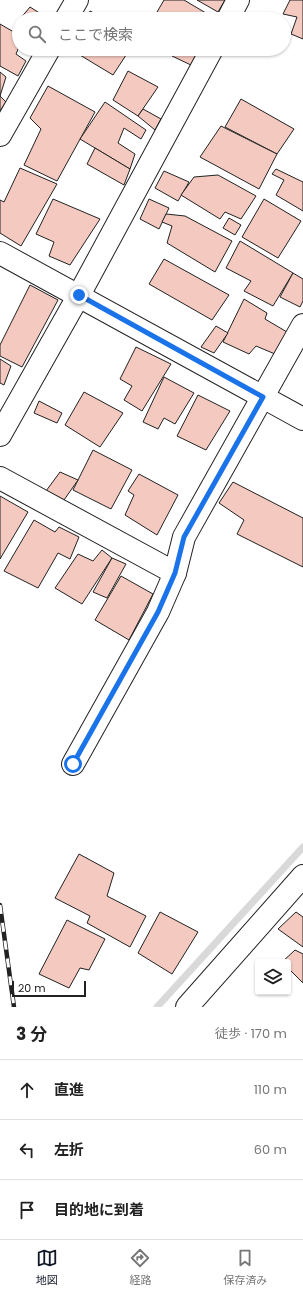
<!DOCTYPE html>
<html lang="ja">
<head>
<meta charset="utf-8">
<style>
  body { margin:0; font-family:Poppins,"Noto Sans JP",sans-serif; background:#f6f6f6; color:#222 }
  .controls { position:absolute; right:12px; bottom:12px; display:grid; overflow:hidden; border-radius:4px; box-shadow:0 1px 3px #0004 }
  .controls button { width:36px; height:36px; display:grid; place-items:center; padding:0; border:0; border-bottom:1px solid #e0e0e0; background:#fff; color:#222; font:20px sans-serif }
  .scale { position:absolute; left:12px; bottom:10px; width:74px; box-sizing:border-box; padding-left:4px; border:2px solid #222; border-top:0; font-size:11px; line-height:14px; white-space:nowrap; color:#222; -webkit-text-stroke:3px #fff; paint-order:stroke }
  .stop { position:absolute; width:12px; height:12px; margin:-9px; border:3px solid #1a73e8; border-radius:50%; background:#fff }
  .stop.end { background:#1a73e8; border-color:#fff; box-shadow:0 1px 4px #0008 }
  .list { margin:0; padding:0; list-style:none }
  h2 { display:flex; justify-content:space-between; align-items:center; height:52px; margin:0; padding:0 16px; font-size:17px }
  h2 small { font-size:13px; font-weight:400; color:#767676 }
  .list li { display:grid; grid-template-columns:26px 1fr auto; gap:12px; align-items:center; box-sizing:border-box; height:60px; padding:0 16px; border-top:1px solid #e0e0e0 }
  .list b { display:block; font-size:15px; white-space:nowrap }
  .list em { font-size:13px; font-style:normal; color:#767676 }
  .icon { flex:none; width:22px; height:22px; fill:none; stroke:currentColor; stroke-width:2; stroke-linecap:round; stroke-linejoin:round }
  .map { position:relative; flex:none; width:303px; height:1007px; overflow:hidden }
  .search { position:absolute; background:#fff; box-shadow:0 1px 3px #0004; left:12px; right:12px; top:12px; height:44px; display:flex; align-items:center; gap:10px; box-sizing:border-box; padding:0 14px; border-radius:22px; color:#767676; font-size:15px }
  .sheet { height:232px; background:#fff }
  nav { display:flex; justify-content:space-around; align-items:center; box-sizing:border-box; height:56px; border-top:1px solid #e0e0e0; background:#fff; font-size:11px; color:#767676 }
  nav a { display:grid; justify-items:center; gap:2px }
  nav .on { color:#111827 }
  .map>svg:first-child { display:block }
  .lines { fill:none; stroke-linecap:round; stroke-linejoin:round }
  .stream { stroke:#d9d9d9; stroke-width:7 }
  .building { fill:#f3c9c0; stroke:#222 }
  .minor-casing { stroke:#222; stroke-width:24 }
  .minor { stroke:#fff; stroke-width:22 }
  .rail-casing { stroke:#222; stroke-width:4.5 }
  .rail { stroke:#fff; stroke-width:3; stroke-dasharray:9; stroke-linecap:butt }
  .route { stroke:#1a73e8; stroke-width:5 }
</style>
</head>
<body>
<div class="map">
<svg width="303" height="1007" viewBox="0 0 303 1007">
  <rect width="100%" height="100%" fill="#fff"/>
  <g class="lines">
    <!-- stream -->
    <polyline class="stream" points="157,1007 303,847"/>
  </g>
  <!-- building -->
  <g class="building">
    <polygon points="164,0 184,0 216,19 153,19"/>
    <polygon points="197,0 225,0 218,12"/>
    <polygon points="290,0 303,0 303,39 291,34 297,17 283,14"/>
    <polygon points="30,7 49,19 20,19"/>
    <polygon points="90,11 105,19 85,19"/>
    <polygon points="0,24 19,35 19,47 16,54 26,61 18,76 0,66"/>
    <polygon points="70,49 130,49 113,75"/>
    <polygon points="176,49 188,49 200,55 193,66 172,56"/>
    <polygon points="257,49 266,49 263,53"/>
    <polygon points="128,71 158,87 138,116 113,100"/>
    <polygon points="0,72 6,77 0,96 6,102 0,111"/>
    <polygon points="48,86 95,112 57,181 24,165 41,129 30,118"/>
    <polygon points="241,99 294,129 277,154 225,127"/>
    <polygon points="105,102 146,130 141,139 124,128 118,143 135,154 130,169 80,139"/>
    <polygon points="143,109 161,119 155,130 138,116"/>
    <polygon points="221,126 277,154 259,189 200,157"/>
    <polygon points="95,148 130,169 124,185 87,164"/>
    <polygon points="20,168 57,184 21,246 0,233 0,200 4,202"/>
    <polygon points="276,169 303,182 303,211 276,195 284,180 272,174"/>
    <polygon points="164,171 189,182 178,201 155,188"/>
    <polygon points="218,175 256,196 241,219 225,212 220,219 181,195 194,177"/>
    <polygon points="53,199 100,219 70,265 49,256 54,242 36,234"/>
    <polygon points="149,199 169,208 159,229 140,219"/>
    <polygon points="264,199 301,221 278,258 242,237"/>
    <polygon points="166,214 185,216 232,241 215,272 167,243 172,226 162,222"/>
    <polygon points="229,218 241,225 235,235 223,228"/>
    <polygon points="240,241 293,273 273,306 244,291 251,281 226,268"/>
    <polygon points="164,259 229,295 212,320 149,284"/>
    <polygon points="293,273 303,279 303,301 300,307 280,297"/>
    <polygon points="30,285 58,300 22,367 0,356 0,345"/>
    <polygon points="244,299 267,313 265,319 287,332 275,354 256,346 249,354 223,342"/>
    <polygon points="216,326 228,333 214,353 201,347"/>
    <polygon points="136,347 171,364 142,411 124,400 132,386 120,379"/>
    <polygon points="0,359 11,366 4,385 0,383"/>
    <polygon points="164,377 194,393 175,424 164,418 158,429 143,422"/>
    <polygon points="84,392 123,413 100,447 65,425"/>
    <polygon points="198,395 230,411 206,450 177,436"/>
    <polygon points="39,401 62,413 57,423 34,413"/>
    <polygon points="93,450 132,470 111,509 73,490"/>
    <polygon points="60,472 78,480 64,500 46,491"/>
    <polygon points="139,474 178,495 157,535 125,515 134,495 128,491"/>
    <polygon points="233,482 303,518 303,567 237,534 244,520 219,503"/>
    <polygon points="0,496 28,512 0,559"/>
    <polygon points="34,520 55,532 59,527 79,537 70,559 58,553 38,588 4,571"/>
    <polygon points="102,550 112,558 82,604 55,588 78,554 93,561"/>
    <polygon points="112,558 126,564 107,598 93,592"/>
    <polygon points="121,576 153,594 129,640 95,620"/>
    <polygon points="79,854 114,873 107,896 146,916 130,947 87,923 90,916 55,898"/>
    <polygon points="160,912 198,932 172,974 138,953"/>
    <polygon points="296,912 303,917 303,947 278,929"/>
    <polygon points="67,920 105,939 89,970 80,968 69,988 39,974"/>
    <polygon points="295,950 303,954 303,983 288,968 288,962 282,962"/>
  </g>
  <g class="lines">
    <defs>
      <g id="minor">
        <polyline points="66,19 77,0"/>
        <polyline points="228,19 238,0"/>
        <polyline points="0,135 49,49"/>
        <polyline points="0,253 303,419"/>
        <polyline points="0,435 79,295 212,49"/>
        <polyline points="0,478 175,573 184,537 303,325"/>
        <polyline points="73,764 158,612 175,573"/>
        <polyline points="187,1007 303,876"/>
      </g>
    </defs>
    <!-- minor casing -->
    <use href="#minor" class="minor-casing"/>
    <!-- minor -->
    <use href="#minor" class="minor"/>
    <defs>
      <polyline id="rail" points="0,905 14,1007"/>
    </defs>
    <!-- rail casing -->
    <use href="#rail" class="rail-casing"/>
    <!-- rail -->
    <use href="#rail" class="rail"/>
  </g>
  <g class="lines">
    <!-- route -->
    <polyline class="route" points="73,764 158,612 175,573 184,537 263,397 79,295"/>
  </g>
</svg>
<div class="controls">
<button><svg class="icon" aria-label="layers" viewBox="0 0 24 24"><path d="M12 4l9 5-9 5-9-5zM3 14l9 5 9-5"/></svg></button>
</div>
<div class="scale">20 m</div>
<div class="stop" style="left:73px;top:764px"></div>
<div class="stop end" style="left:79px;top:295px"></div>
<div class="search"><svg class="icon" aria-label="search" viewBox="0 0 24 24"><circle cx="10" cy="10" r="6"/><path d="M15 15l6 6"/></svg>ここで検索</div>
</div>
<section class="sheet">
<h2>3 分<small>徒歩 · 170 m</small></h2>
<ul class="list">
<li><svg class="icon" aria-label="ahead" viewBox="0 0 24 24"><path d="M12 20V5M6 11l6-6 6 6"/></svg><div><b>直進</b></div><em>110 m</em></li>
<li><svg class="icon" aria-label="left" viewBox="0 0 24 24"><path d="M17 20v-9H6M10 6l-5 5 5 5"/></svg><div><b>左折</b></div><em>60 m</em></li>
<li><svg class="icon" aria-label="arrive" viewBox="0 0 24 24"><path d="M6 21V4h12l-3 4 3 4H6"/></svg><div><b>目的地に到着</b></div></li>
</ul>
</section>
<nav>
<a class="on"><svg class="icon" aria-label="map" viewBox="0 0 24 24"><path d="M3 6l6-2 6 2 6-2v14l-6 2-6-2-6 2zM9 4v14M15 6v14"/></svg>地図</a>
<a><svg class="icon" aria-label="directions" viewBox="0 0 24 24"><path d="M12 3l9 9-9 9-9-9zM9 14v-3h6M13 9l2 2-2 2"/></svg>経路</a>
<a><svg class="icon" aria-label="saved" viewBox="0 0 24 24"><path d="M7 4h10v16l-5-4-5 4z"/></svg>保存済み</a>
</nav>
</body>
</html>
